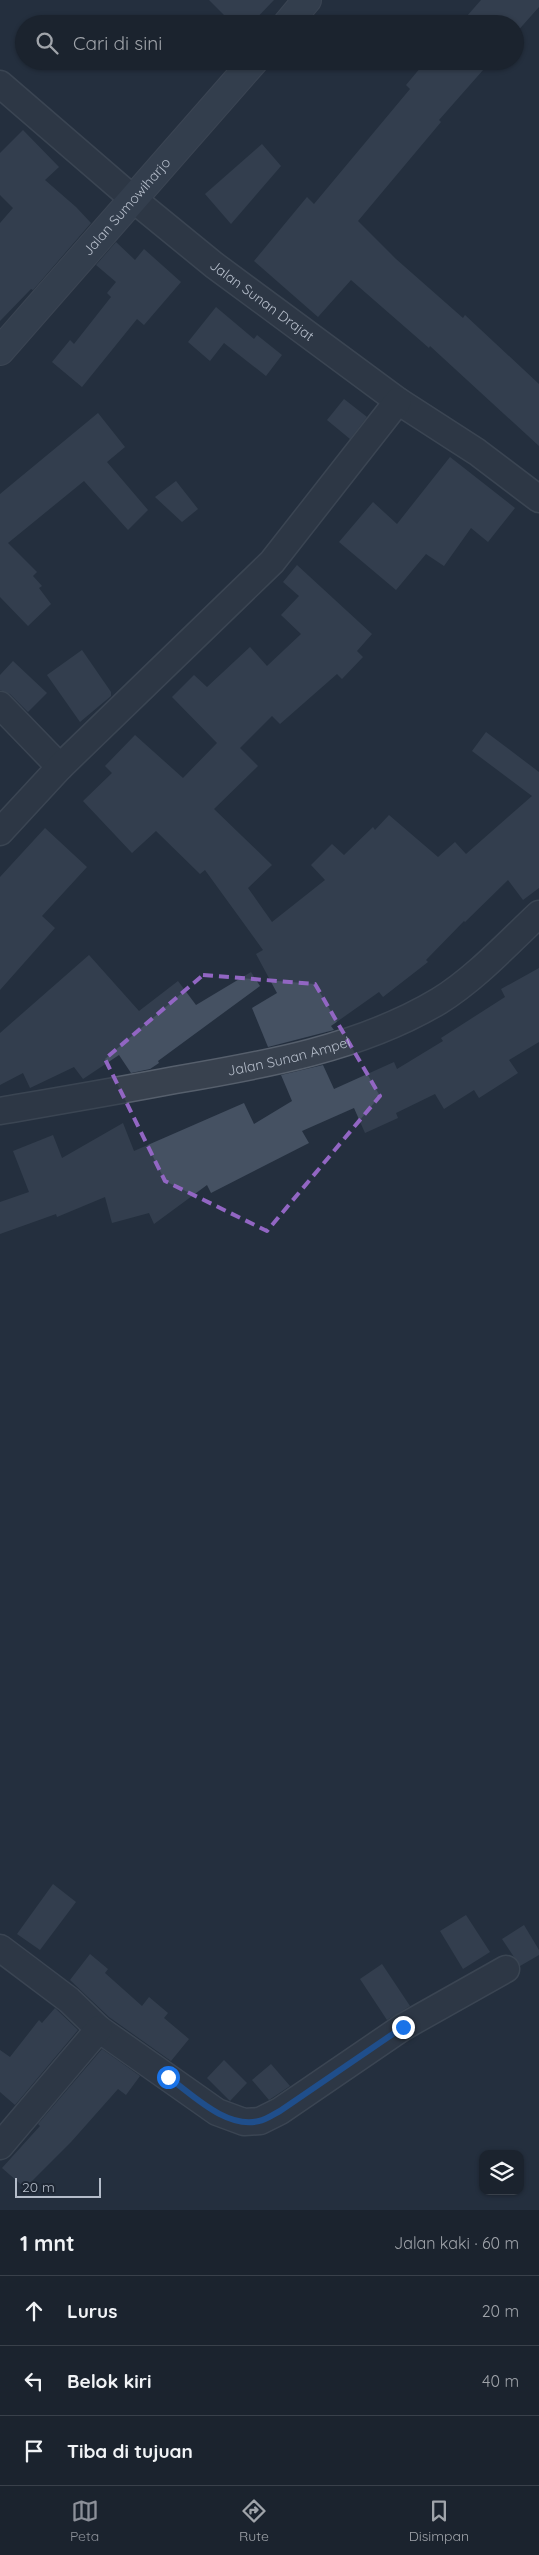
<!DOCTYPE html>
<html lang="id">
<head>
<meta charset="utf-8">
<style>
  body { margin:0; font-family:Quicksand,sans-serif; background:#242b36; color:#f1f3f6 }
  .controls { position:absolute; right:15px; bottom:15px; display:grid; overflow:hidden; border-radius:10px; box-shadow:0 1px 4px #0004 }
  .controls button { width:45px; height:45px; display:grid; place-items:center; padding:0; border:0; border-bottom:1px solid #39404a; background:#1b232e; color:#f1f3f6; font:25px sans-serif }
  .scale { position:absolute; left:15px; bottom:12px; width:86px; box-sizing:border-box; padding-left:5px; border:2px solid #b4bcc9; border-top:0; font-size:14px; line-height:18px; white-space:nowrap; color:#b4bcc9; -webkit-text-stroke:4px #1d2633; paint-order:stroke }
  .stop { position:absolute; width:15px; height:15px; margin:-11px; border:4px solid #1a73e8; border-radius:50%; background:#fff }
  .stop.end { background:#1a73e8; border-color:#fff; box-shadow:0 1px 5px #0008 }
  .list { margin:0; padding:0; list-style:none }
  h2 { display:flex; justify-content:space-between; align-items:center; height:65px; margin:0; padding:0 20px; font-size:21px }
  h2 small { font-size:16px; font-weight:400; color:#a0a4aa }
  .list li { display:grid; grid-template-columns:32px 1fr auto; gap:15px; align-items:center; box-sizing:border-box; height:70px; padding:0 20px; border-top:1px solid #39404a }
  .list b { display:block; font-size:19px; white-space:nowrap }
  .list em { font-size:16px; font-style:normal; color:#a0a4aa }
  .icon { flex:none; width:28px; height:28px; fill:none; stroke:currentColor; stroke-width:2; stroke-linecap:round; stroke-linejoin:round }
  .map { position:relative; flex:none; width:539px; height:2210px; overflow:hidden }
  .search { position:absolute; background:#1b232e; box-shadow:0 1px 4px #0004; left:15px; right:15px; top:15px; height:55px; display:flex; align-items:center; gap:12px; box-sizing:border-box; padding:0 18px; border-radius:28px; color:#a0a4aa; font-size:19px }
  .sheet { height:275px; background:#1b232e }
  nav { display:flex; justify-content:space-around; align-items:center; box-sizing:border-box; height:70px; border-top:1px solid #39404a; background:#1b232e; font-size:14px; color:#a0a4aa }
  nav a { display:grid; justify-items:center; gap:2px }
  nav .on { color:#8c9099 }
  .map>svg:first-child { display:block }
  .building { fill:#455162 }
  .lines { fill:none; stroke-linecap:round; stroke-linejoin:round }
  .street-casing { stroke:#565f6c; stroke-width:29 }
  .secondary-casing { stroke:#565f6c; stroke-width:30 }
  .street { stroke:#38414e; stroke-width:26 }
  .secondary { stroke:#465061; stroke-width:28 }
  .route { stroke:#1a73e8; stroke-width:6 }
  .marked { fill:none; stroke:#9266c3; stroke-width:4; stroke-dasharray:10 6; stroke-linejoin:round }
  .labels { text-anchor:middle; stroke-width:4; stroke-linejoin:round; paint-order:stroke }
  .street-label { font-size:14px; fill:#b4bcc9; stroke:#1d2633 }
</style>
</head>
<body>
<div class="map">
<svg width="539" height="2210" viewBox="0 0 539 2210">
  <rect width="100%" height="100%" fill="#242f3e"/>
  <!-- building -->
  <g class="building">
    <polygon points="209,0 274,0 251,24 233,24"/>
    <polygon points="481,0 539,0 539,7 515,34 515,24 460,24"/>
    <polygon points="426,61 491,61 439,120 441,122 358,221 396,259 463,318 465,315 539,384 539,446 430,346 429,348 351,280 318,317 254,261 307,197 314,204 410,89 406,85"/>
    <polygon points="23,130 59,167 45,180 76,207 91,223 33,290 31,289 0,321 0,223 13,208 0,195 0,153"/>
    <polygon points="262,144 281,166 231,224 205,194"/>
    <polygon points="116,242 135,260 144,249 181,282 144,325 137,319 82,387 52,362 70,340 74,344 111,297 107,293 116,282 96,265"/>
    <polygon points="216,307 254,339 257,335 282,355 266,376 224,343 210,361 188,342"/>
    <polygon points="344,399 367,417 350,439 327,420"/>
    <polygon points="98,413 125,447 107,462 148,510 128,530 84,481 8,543 37,572 33,576 42,586 39,588 51,604 28,626 0,597 0,494"/>
    <polygon points="450,457 515,508 488,542 471,528 444,566 426,554 396,590 339,542 373,502 397,524"/>
    <polygon points="176,481 198,509 182,522 155,497"/>
    <polygon points="297,565 372,634 357,651 363,657 342,679 337,674 280,724 272,716 240,748 258,766 214,809 272,865 248,888 272,922 325,880 311,865 332,844 344,855 373,827 375,830 389,815 438,857 455,842 466,854 532,796 472,751 486,732 539,772 539,888 523,900 508,880 465,922 464,921 426,960 428,962 383,997 379,992 331,1026 334,1030 268,1047 252,1008 277,993 256,954 263,950 205,870 200,874 156,831 132,853 83,801 112,773 105,766 135,735 183,778 217,743 172,697 194,675 207,687 250,647 267,666 301,634 281,615 299,596 283,582"/>
    <polygon points="82,650 111,692 111,696 80,722 47,675"/>
    <polygon points="13,661 47,693 28,712 10,694 0,690 0,675"/>
    <polygon points="45,828 87,867 42,916 55,928 0,990 0,877"/>
    <polygon points="89,955 139,1011 178,981 196,1005 251,972 260,986 158,1061 159,1063 150,1069 131,1073 119,1055 83,1079 74,1067 30,1088 23,1073 0,1085 0,1033"/>
    <polygon points="539,968 539,1042 509,1060 518,1073 479,1098 474,1090 444,1109 435,1094 396,1113 398,1118 365,1133 354,1108 302,1131 309,1143 211,1193 207,1185 154,1224 149,1213 112,1223 105,1197 57,1217 56,1214 0,1234 0,1202 29,1192 13,1151 53,1135 62,1158 123,1123 134,1151 244,1103 254,1124 292,1101 281,1075 323,1065 334,1089 394,1062 397,1069 443,1041 441,1038 505,997 501,989"/>
    <polygon points="53,1884 76,1902 40,1950 17,1934"/>
    <polygon points="466,1915 490,1952 463,1969 440,1931"/>
    <polygon points="524,1925 539,1950 539,1955 520,1966 502,1939"/>
    <polygon points="90,1954 108,1969 105,1973 142,2006 149,1997 168,2013 164,2018 189,2039 171,2061 109,2017 70,1980"/>
    <polygon points="382,1964 410,2006 387,2020 360,1979"/>
    <polygon points="55,2008 78,2030 15,2105 0,2092 0,2050 10,2057 39,2020 42,2023"/>
    <polygon points="102,2049 140,2076 126,2095 118,2089 71,2142 25,2188 2,2168 40,2126 38,2124"/>
    <polygon points="224,2060 247,2083 230,2101 207,2078"/>
    <polygon points="271,2064 290,2086 269,2100 252,2080"/>
  </g>
  <g class="lines">
    <defs>
      <g id="street">
        <path id="s1" d="M 0,84 L 132,198 L 214,265 L 398,401 L 477,452 L 539,499"/>
        <polyline points="0,705 60,767"/>
        <polyline points="0,832 60,767 272,562 398,401"/>
        <path id="s2" d="M 0,1111 C 58,1101 117,1091 175,1080 C 264,1065 361,1048 439,1001 C 476,978 508,943 539,914"/>
        <polyline points="0,1948 69,2000 99,2029 217,2112 244,2122 260,2121 280,2111 403,2027 506,1969"/>
        <polyline points="0,2146 99,2029"/>
      </g>
      <g id="secondary">
        <polyline points="287,24 307,0"/>
        <path id="s3" d="M 0,351 L 254,61"/>
      </g>
    </defs>
    <!-- street casing -->
    <use href="#street" class="street-casing"/>
    <!-- secondary casing -->
    <use href="#secondary" class="secondary-casing"/>
    <!-- street -->
    <use href="#street" class="street"/>
    <!-- secondary -->
    <use href="#secondary" class="secondary"/>
  </g>
  <g class="lines">
    <!-- route -->
    <path class="route" d="M 168,2077 C 193,2095 226,2129 259,2121 C 266,2120 274,2114 280,2111 L 403,2027"/>
  </g>
  <!-- marked area -->
  <path d="M0 0H539V2210H0ZM 203,975 L 315,984 L 380,1096 L 267,1231 L 165,1181 L 105,1059 Z" fill="#242f3e" fill-opacity=".55" fill-rule="evenodd"/>
  <path class="marked" d="M 203,975 L 315,984 L 380,1096 L 267,1231 L 165,1181 L 105,1059 Z"/>
  <g class="labels">
    <!-- street labels -->
    <g class="street-label">
      <text dy="5" stroke="none"><textPath href="#s3" startOffset="192">Jalan Sumowiharjo</textPath></text>
      <text dy="5" stroke="none"><textPath href="#s1" startOffset="340">Jalan Sunan Drajat</textPath></text>
      <text dy="5" stroke="none"><textPath href="#s2" startOffset="294">Jalan Sunan Ampel</textPath></text>
    </g>
  </g>
</svg>
<div class="controls">
<button><svg class="icon" aria-label="layers" viewBox="0 0 24 24"><path d="M12 4l9 5-9 5-9-5zM3 14l9 5 9-5"/></svg></button>
</div>
<div class="scale">20 m</div>
<div class="stop" style="left:168px;top:2077px"></div>
<div class="stop end" style="left:403px;top:2027px"></div>
<div class="search"><svg class="icon" aria-label="search" viewBox="0 0 24 24"><circle cx="10" cy="10" r="6"/><path d="M15 15l6 6"/></svg>Cari di sini</div>
</div>
<section class="sheet">
<h2>1 mnt<small>Jalan kaki · 60 m</small></h2>
<ul class="list">
<li><svg class="icon" aria-label="ahead" viewBox="0 0 24 24"><path d="M12 20V5M6 11l6-6 6 6"/></svg><div><b>Lurus</b></div><em>20 m</em></li>
<li><svg class="icon" aria-label="left" viewBox="0 0 24 24"><path d="M17 20v-9H6M10 6l-5 5 5 5"/></svg><div><b>Belok kiri</b></div><em>40 m</em></li>
<li><svg class="icon" aria-label="arrive" viewBox="0 0 24 24"><path d="M6 21V4h12l-3 4 3 4H6"/></svg><div><b>Tiba di tujuan</b></div></li>
</ul>
</section>
<nav>
<a class="on"><svg class="icon" aria-label="map" viewBox="0 0 24 24"><path d="M3 6l6-2 6 2 6-2v14l-6 2-6-2-6 2zM9 4v14M15 6v14"/></svg>Peta</a>
<a><svg class="icon" aria-label="directions" viewBox="0 0 24 24"><path d="M12 3l9 9-9 9-9-9zM9 14v-3h6M13 9l2 2-2 2"/></svg>Rute</a>
<a><svg class="icon" aria-label="saved" viewBox="0 0 24 24"><path d="M7 4h10v16l-5-4-5 4z"/></svg>Disimpan</a>
</nav>
</body>
</html>
